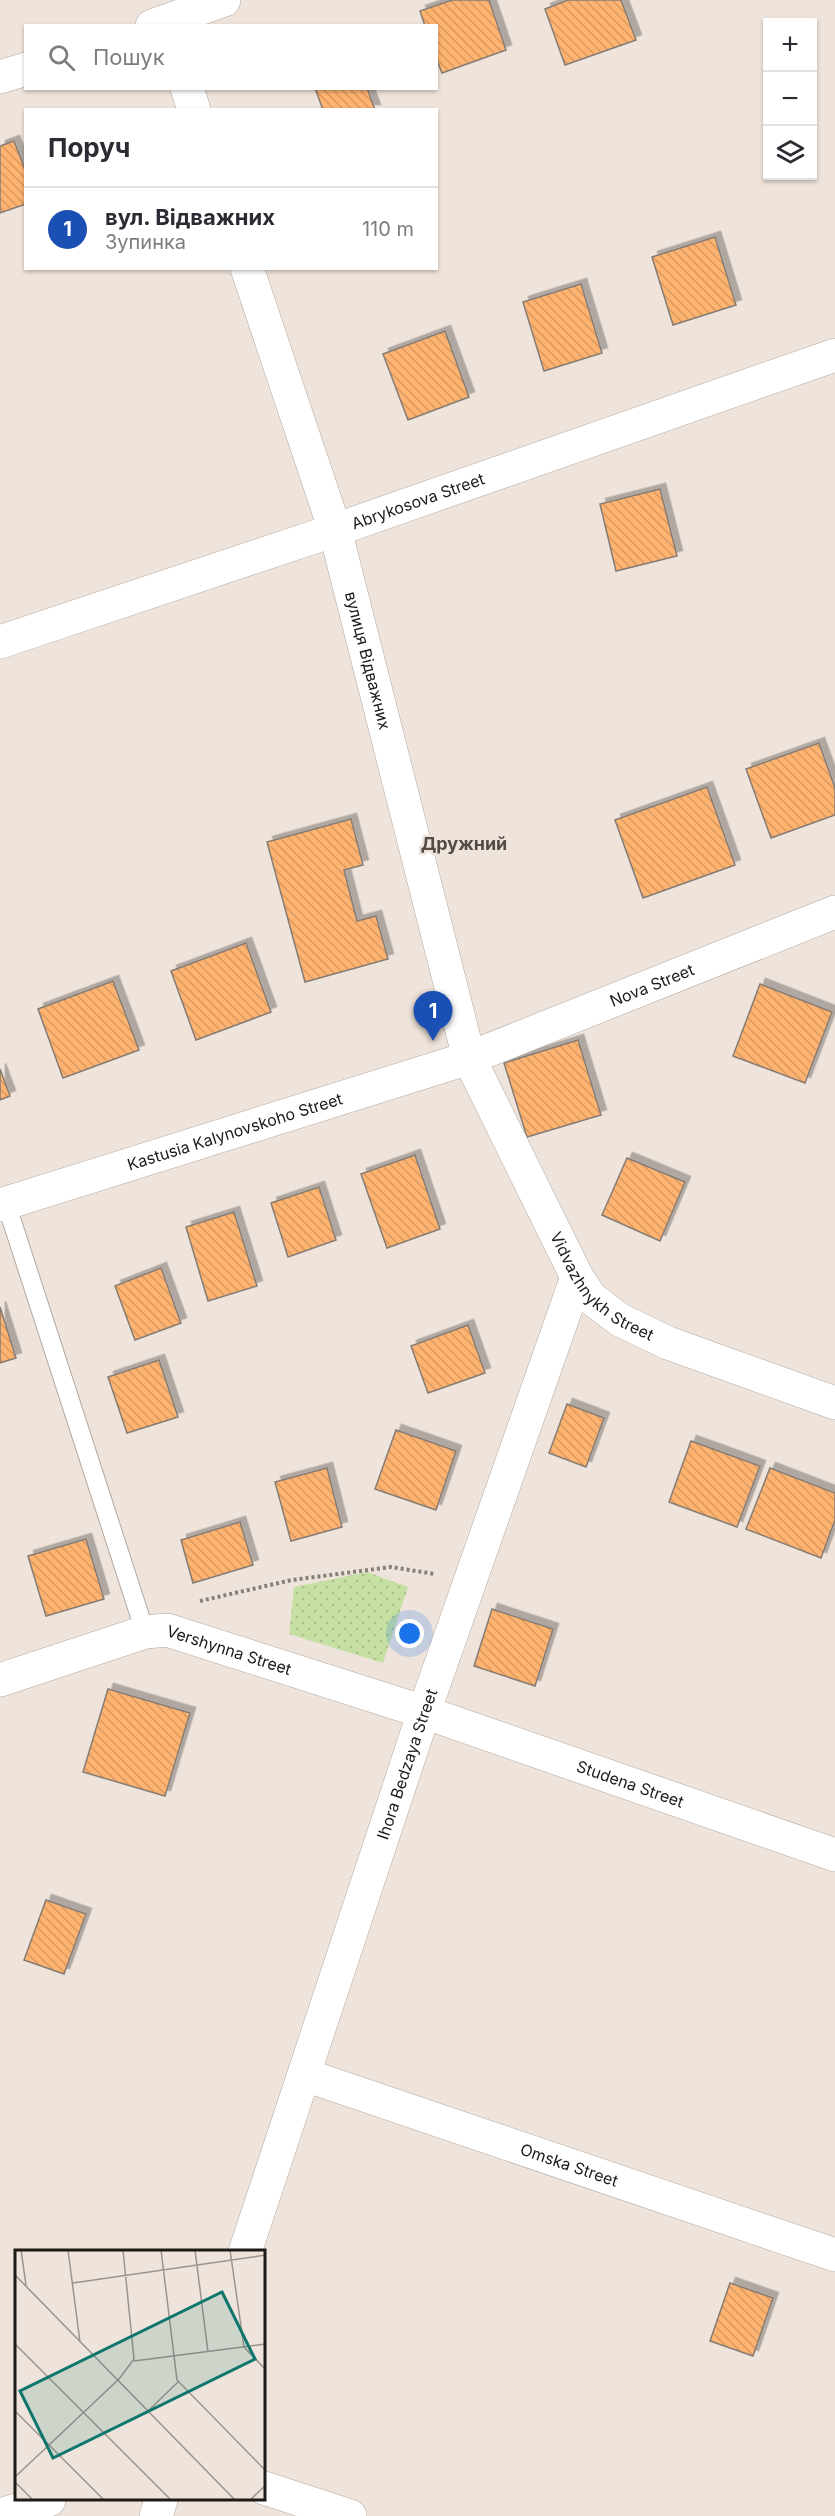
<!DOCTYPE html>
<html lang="uk">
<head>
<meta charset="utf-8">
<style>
  body { margin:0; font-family:Inter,sans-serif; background:#f7f7f7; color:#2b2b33 }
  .controls { position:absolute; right:18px; top:18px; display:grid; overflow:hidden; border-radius:0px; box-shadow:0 2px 4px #0004 }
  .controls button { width:54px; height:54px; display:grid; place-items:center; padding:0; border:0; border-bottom:2px solid #e1e1e2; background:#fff; color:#2b2b33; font:30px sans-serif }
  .you { position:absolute; left:410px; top:1634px; width:21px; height:21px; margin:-15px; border:4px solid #fff; border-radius:50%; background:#1a73e8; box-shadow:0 0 0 9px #1a73e833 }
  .badge { display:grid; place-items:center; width:39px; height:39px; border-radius:50%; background:#4e5e01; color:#fff; font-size:20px; font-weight:700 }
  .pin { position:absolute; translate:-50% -50px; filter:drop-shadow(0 2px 3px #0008) }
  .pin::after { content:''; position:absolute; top:32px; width:21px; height:18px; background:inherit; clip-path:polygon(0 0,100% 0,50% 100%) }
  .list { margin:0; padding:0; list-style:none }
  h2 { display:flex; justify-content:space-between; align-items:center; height:78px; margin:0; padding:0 24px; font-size:26px }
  h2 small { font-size:20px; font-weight:400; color:#7c7c81 }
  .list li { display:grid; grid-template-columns:39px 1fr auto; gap:18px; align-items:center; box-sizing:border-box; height:84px; padding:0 24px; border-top:2px solid #e1e1e2 }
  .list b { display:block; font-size:22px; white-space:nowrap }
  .list p { margin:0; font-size:20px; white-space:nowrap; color:#7c7c81 }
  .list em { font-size:20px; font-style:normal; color:#7c7c81 }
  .icon { flex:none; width:33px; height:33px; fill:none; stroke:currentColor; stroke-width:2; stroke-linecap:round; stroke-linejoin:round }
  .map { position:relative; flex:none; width:835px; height:2516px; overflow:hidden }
  .search { position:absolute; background:#fff; box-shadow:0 2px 4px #0004; left:24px; top:24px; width:414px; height:66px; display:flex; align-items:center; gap:15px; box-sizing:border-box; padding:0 21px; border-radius:0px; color:#7c7c81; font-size:22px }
  .panel { position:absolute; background:#fff; box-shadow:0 2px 4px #0004; left:24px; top:108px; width:414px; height:162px; border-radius:0px }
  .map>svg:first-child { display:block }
  .park { fill:url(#park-dots) }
  .building { fill:url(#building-back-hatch); stroke:#857c74; stroke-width:1.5; filter:url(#shadow) }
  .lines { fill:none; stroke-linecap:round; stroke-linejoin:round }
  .service-casing { stroke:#b3a8a0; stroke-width:20 }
  .minor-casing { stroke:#b3a8a0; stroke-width:34 }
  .tertiary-casing { stroke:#b3a8a0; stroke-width:34 }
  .path { stroke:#867f79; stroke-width:4; stroke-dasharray:3 3; stroke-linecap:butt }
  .service { stroke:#fff; stroke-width:18 }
  .minor { stroke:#fff; stroke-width:33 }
  .tertiary { stroke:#fff; stroke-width:33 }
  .labels { text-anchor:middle; stroke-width:5; stroke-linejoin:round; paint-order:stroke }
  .street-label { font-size:16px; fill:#1d1a17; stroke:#efe4db }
  .neighbourhood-label { font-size:18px; font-weight:bold; fill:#544b44; stroke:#efe4db }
  .inset-road { fill:none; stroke:#9b938d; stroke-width:1.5 }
  .view { fill:#0f766e; fill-opacity:0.15; stroke:#0f766e; stroke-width:3 }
  .inset-edge { fill:none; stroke:#1d1a17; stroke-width:3 }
</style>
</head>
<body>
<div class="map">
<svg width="835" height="2516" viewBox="0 0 835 2516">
  <defs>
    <pattern id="park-dots" width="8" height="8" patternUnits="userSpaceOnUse" patternTransform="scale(1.5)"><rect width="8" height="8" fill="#c6e0a3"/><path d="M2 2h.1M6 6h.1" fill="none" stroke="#aac08c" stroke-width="1.8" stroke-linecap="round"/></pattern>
    <pattern id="building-back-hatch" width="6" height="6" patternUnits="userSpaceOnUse" patternTransform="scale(1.5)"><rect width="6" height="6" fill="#feb36f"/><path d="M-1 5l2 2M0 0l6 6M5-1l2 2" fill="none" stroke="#d9995f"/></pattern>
    <filter id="shadow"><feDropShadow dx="5.5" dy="-5.5" stdDeviation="0" flood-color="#0004"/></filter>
  </defs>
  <rect width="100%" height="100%" fill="#efe4db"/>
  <!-- park -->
  <polygon class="park" points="367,1572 408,1587 383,1663 289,1634 294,1587"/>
  <!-- building -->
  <g class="building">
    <polygon points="452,0 489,0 506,50 442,73 436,58 436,26 425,26 420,11"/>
    <polygon points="568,0 621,0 636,40 565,65 545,9"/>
    <polygon points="315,88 367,88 375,110 323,110"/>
    <polygon points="14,141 26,172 26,204 0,213 0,146"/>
    <polygon points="715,237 736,305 673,325 652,257"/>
    <polygon points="581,284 602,353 544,371 523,302"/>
    <polygon points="445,331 469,397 408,420 383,354"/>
    <polygon points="660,489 677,556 616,571 600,504"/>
    <polygon points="819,743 835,788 835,815 771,838 746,769"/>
    <polygon points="707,787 735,865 643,898 615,820"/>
    <polygon points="351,819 363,865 344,870 357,921 376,916 388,959 305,982 267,842"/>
    <polygon points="246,943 271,1012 196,1040 171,971"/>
    <polygon points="113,981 139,1050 63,1078 38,1009"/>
    <polygon points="760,984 832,1012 805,1083 733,1056"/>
    <polygon points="578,1040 601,1115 527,1137 504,1063"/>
    <polygon points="0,1069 10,1096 0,1100"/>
    <polygon points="415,1155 440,1229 387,1248 361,1174"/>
    <polygon points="627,1158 685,1182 660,1241 602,1215"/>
    <polygon points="319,1187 336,1240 288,1257 271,1203"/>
    <polygon points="234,1212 257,1286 208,1301 186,1227"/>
    <polygon points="161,1268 181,1323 135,1340 115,1286"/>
    <polygon points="0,1307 16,1358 0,1363"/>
    <polygon points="468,1325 485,1373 428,1393 411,1346"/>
    <polygon points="159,1360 178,1417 127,1433 108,1377"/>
    <polygon points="567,1404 604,1418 586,1467 549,1453"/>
    <polygon points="396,1430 456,1451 436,1510 375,1489"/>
    <polygon points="691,1441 760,1466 737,1527 669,1502"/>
    <polygon points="327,1468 342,1527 291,1541 275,1482"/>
    <polygon points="770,1468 835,1493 835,1520 821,1558 746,1529"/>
    <polygon points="240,1522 253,1565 193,1583 181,1540"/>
    <polygon points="86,1539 104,1599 46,1616 28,1556"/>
    <polygon points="492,1609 553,1629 535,1686 474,1666"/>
    <polygon points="108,1689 190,1713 165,1796 83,1772"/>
    <polygon points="46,1900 86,1914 64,1974 24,1960"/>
    <polygon points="730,2283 773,2298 753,2356 710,2341"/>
  </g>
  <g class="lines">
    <defs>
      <polyline id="service" points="6,1203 145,1632"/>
      <g id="minor">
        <polyline points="152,26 224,0"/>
        <polyline points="0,77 26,69"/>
        <polyline points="187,88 194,110"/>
        <path id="s1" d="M 247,268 L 335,530 L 469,1058 L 835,912"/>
        <path id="s2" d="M 0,642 L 335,530 L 835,355"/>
        <path id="s3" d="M 0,1680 L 145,1632 L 167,1630 L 424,1712 L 835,1855"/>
        <path id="s4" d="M 305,2075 L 835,2255"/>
        <path id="s5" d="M 245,2252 L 424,1712 L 577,1277"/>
        <polyline points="264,2488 350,2516"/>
        <polyline points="0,2515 49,2500"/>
        <polyline points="156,2516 161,2500"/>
      </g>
      <g id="tertiary">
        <path id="s6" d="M 0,1205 L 469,1058 L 577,1277 L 591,1298 L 620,1320 L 668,1343 L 835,1403"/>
      </g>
    </defs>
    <!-- service casing -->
    <use href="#service" class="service-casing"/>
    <!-- minor casing -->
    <use href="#minor" class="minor-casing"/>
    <!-- tertiary casing -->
    <use href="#tertiary" class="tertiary-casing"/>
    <!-- path -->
    <polyline class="path" points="200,1601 292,1580 391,1567 435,1574"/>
    <!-- service -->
    <use href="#service" class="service"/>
    <!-- minor -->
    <use href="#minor" class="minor"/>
    <!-- tertiary -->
    <use href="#tertiary" class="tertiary"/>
  </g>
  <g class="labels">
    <!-- street labels -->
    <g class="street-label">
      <text dy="6" stroke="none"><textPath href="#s2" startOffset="441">Abrykosova Street</textPath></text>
      <text dy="6" stroke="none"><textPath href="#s1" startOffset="411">вулиця Відважних</textPath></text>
      <text dy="6" stroke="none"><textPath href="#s1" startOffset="1018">Nova Street</textPath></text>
      <text dy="6" stroke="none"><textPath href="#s6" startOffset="246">Kastusia Kalynovskoho Street</textPath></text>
      <text dy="6" stroke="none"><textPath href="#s6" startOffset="760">Vidvazhnykh Street</textPath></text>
      <text dy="6" stroke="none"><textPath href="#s3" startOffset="240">Vershynna Street</textPath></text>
      <text dy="6" stroke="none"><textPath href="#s5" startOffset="514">Ihora Bedzaya Street</textPath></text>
      <text dy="6" stroke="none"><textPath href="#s3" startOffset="663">Studena Street</textPath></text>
      <text dy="6" stroke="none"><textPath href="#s4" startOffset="279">Omska Street</textPath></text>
    </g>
    <!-- neighbourhood labels -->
    <g class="neighbourhood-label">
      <text x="464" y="850">Дружний</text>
    </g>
  </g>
  <!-- overview -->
  <g transform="translate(15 2250)">
    <rect width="250" height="250" fill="#efe4db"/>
    <path class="inset-road" d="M 6,0 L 11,35M 53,0 L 65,92M 146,0 L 162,130 L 251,221M 180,0 L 193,102M 215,0 L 229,97 L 251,120M 0,25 L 220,250M 58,33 L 251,5M 0,94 L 156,250M 119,111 L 251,94M 134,160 L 163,132M 0,161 L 89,250M 0,227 L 104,129 L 119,109 L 108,0M 0,232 L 18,250M 235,250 L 251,235"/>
    <path class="view" d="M 207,42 L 240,109 L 38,208 L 5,141 Z"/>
    <rect width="250" height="250" class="inset-edge"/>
  </g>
</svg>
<div class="controls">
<button>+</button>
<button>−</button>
<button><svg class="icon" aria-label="layers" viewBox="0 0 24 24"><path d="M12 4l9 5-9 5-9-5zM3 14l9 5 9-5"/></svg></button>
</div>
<div class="you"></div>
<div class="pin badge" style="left:433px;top:1041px;background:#1a4fb4">1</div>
<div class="search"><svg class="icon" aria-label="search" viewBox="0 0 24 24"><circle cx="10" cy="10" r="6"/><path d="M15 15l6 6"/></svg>Пошук</div>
<section class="panel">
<h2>Поруч<small></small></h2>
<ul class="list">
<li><span class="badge" style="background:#1a4fb4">1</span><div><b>вул. Відважних</b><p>Зупинка</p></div><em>110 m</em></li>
</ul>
</section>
</div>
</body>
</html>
